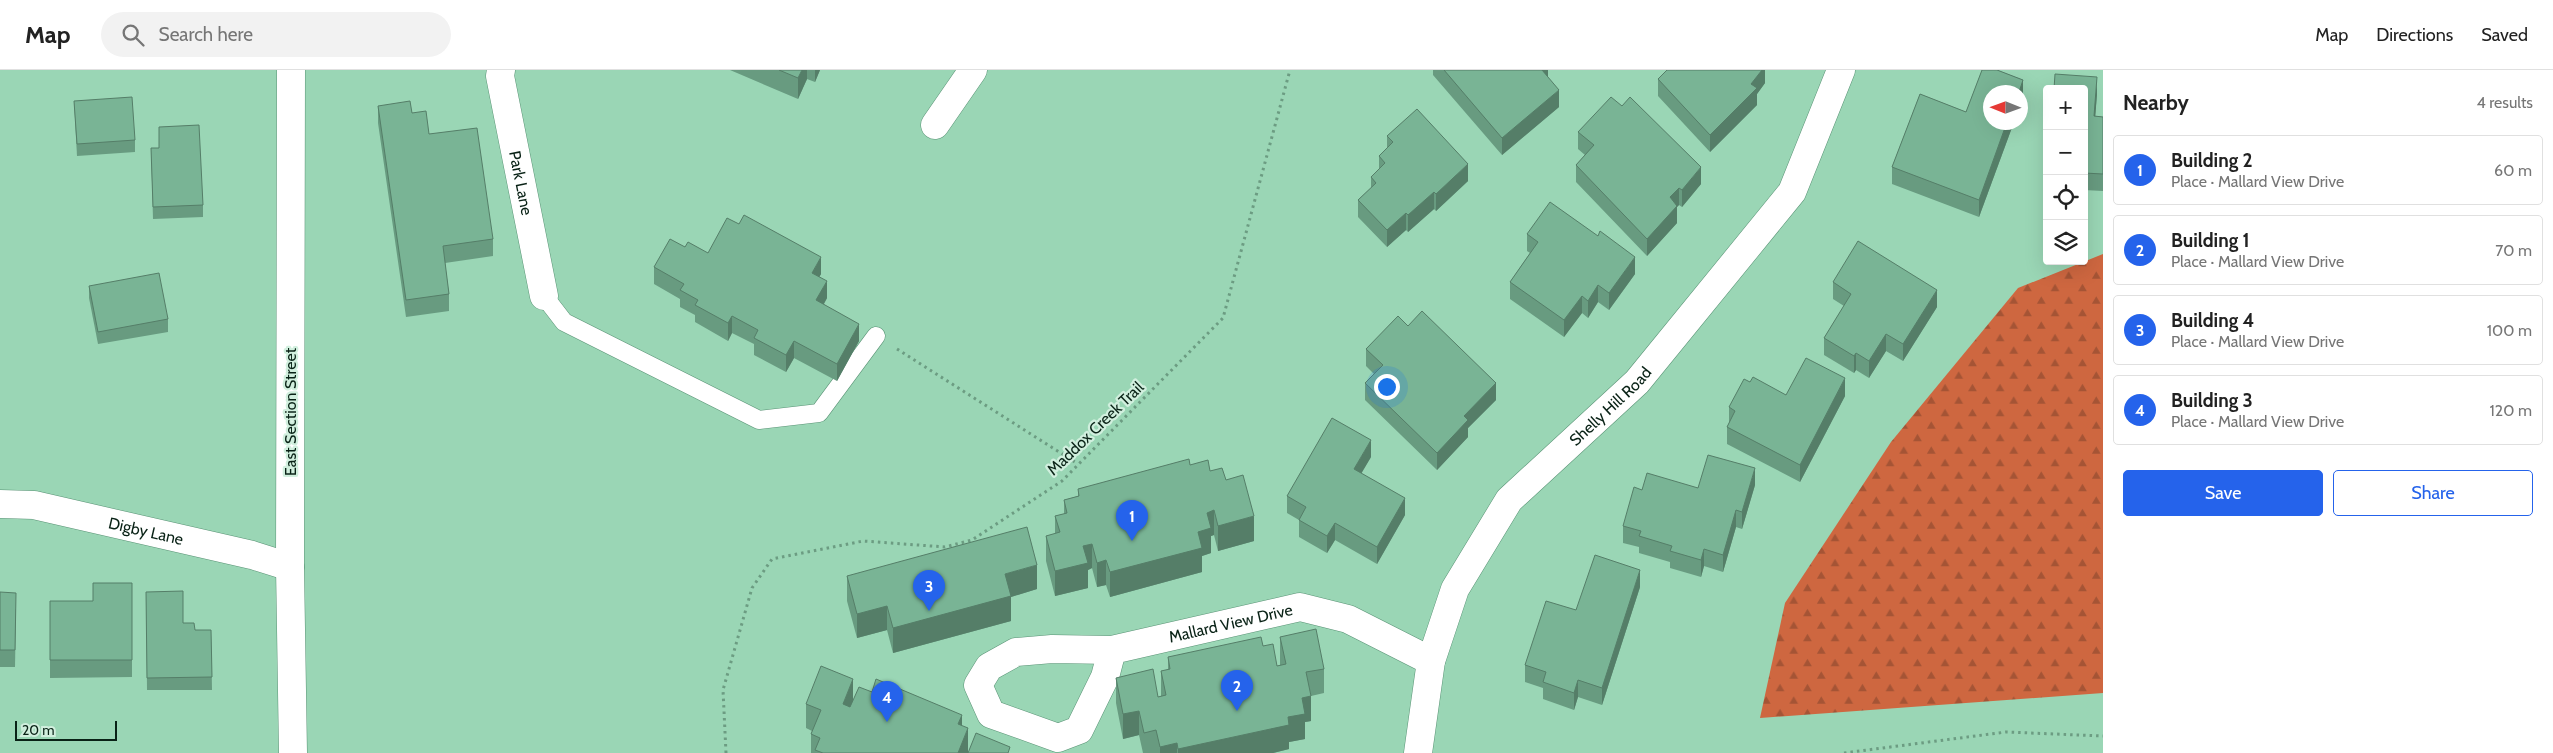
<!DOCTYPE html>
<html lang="en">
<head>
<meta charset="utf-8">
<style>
  body { margin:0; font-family:Cabin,sans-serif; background:#f2f2f2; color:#222 }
  .controls { position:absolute; right:15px; top:15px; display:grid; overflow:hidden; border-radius:5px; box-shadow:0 5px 20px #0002 }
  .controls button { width:45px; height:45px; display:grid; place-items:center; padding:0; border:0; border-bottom:1px solid #e0e0e0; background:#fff; color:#222; font:25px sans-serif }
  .compass { position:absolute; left:1983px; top:15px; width:45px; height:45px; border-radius:50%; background:#fff; box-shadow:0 5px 20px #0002; rotate:271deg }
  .scale { position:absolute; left:15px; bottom:12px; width:102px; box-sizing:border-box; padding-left:5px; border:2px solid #092216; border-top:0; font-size:14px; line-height:18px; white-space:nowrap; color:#092216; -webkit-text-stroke:4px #d1efde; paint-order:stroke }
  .you { position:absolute; left:1386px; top:316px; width:18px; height:18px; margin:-12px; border:4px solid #fff; border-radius:50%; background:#1a73e8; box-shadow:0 0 0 8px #1a73e833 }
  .badge { display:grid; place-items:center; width:32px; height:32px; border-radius:50%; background:#2563eb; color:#fff; font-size:16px; font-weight:700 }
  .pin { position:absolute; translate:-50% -41px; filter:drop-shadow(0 1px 2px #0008) }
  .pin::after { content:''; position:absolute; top:26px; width:18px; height:15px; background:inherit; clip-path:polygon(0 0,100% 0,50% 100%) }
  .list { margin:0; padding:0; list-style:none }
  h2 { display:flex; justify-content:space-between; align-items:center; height:65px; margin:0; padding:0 20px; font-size:21px }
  h2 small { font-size:16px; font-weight:400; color:#767676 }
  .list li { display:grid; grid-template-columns:32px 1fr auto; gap:15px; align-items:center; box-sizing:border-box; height:70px; margin:0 10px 10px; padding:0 10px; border:1px solid #e0e0e0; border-radius:5px }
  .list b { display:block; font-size:19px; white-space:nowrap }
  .list p { margin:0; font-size:16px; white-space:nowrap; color:#767676 }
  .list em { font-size:16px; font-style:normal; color:#767676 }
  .actions { display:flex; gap:10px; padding:15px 20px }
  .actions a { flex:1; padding:11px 0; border:1px solid #2563eb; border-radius:5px; text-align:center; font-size:18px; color:#2563eb }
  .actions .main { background:#2563eb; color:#fff }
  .icon { flex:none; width:28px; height:28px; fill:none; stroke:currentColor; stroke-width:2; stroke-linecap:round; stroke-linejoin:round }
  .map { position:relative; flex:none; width:2103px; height:683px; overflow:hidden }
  header { display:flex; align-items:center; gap:30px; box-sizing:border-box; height:70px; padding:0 25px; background:#fff; border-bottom:1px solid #e0e0e0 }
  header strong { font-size:24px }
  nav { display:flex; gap:28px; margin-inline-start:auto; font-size:18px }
  .search { width:350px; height:45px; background:#f2f2f2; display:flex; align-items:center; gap:12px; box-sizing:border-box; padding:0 18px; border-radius:28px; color:#767676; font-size:19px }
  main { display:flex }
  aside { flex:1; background:#fff }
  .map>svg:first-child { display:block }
  .forest { fill:url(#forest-firs) }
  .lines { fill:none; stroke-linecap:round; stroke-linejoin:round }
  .lane-casing { stroke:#599375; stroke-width:19 }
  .street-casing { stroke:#599375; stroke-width:29 }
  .secondary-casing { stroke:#599375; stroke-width:29 }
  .path { stroke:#6c9c82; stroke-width:3; stroke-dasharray:2.5 4; stroke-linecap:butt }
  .lane { stroke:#fff; stroke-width:18 }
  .street { stroke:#fff; stroke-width:28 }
  .secondary { stroke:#fff; stroke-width:28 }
  .wall { fill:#689b80 }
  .shaded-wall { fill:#557e68 }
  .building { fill:#79b495; stroke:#557e68 }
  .labels { text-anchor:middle; stroke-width:4.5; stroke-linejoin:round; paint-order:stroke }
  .street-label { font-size:16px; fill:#092216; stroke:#d1efde }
</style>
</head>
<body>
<header>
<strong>Map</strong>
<div class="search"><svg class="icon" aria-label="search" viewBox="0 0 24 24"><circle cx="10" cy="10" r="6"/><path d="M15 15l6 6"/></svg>Search here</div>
<nav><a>Map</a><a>Directions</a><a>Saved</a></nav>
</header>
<main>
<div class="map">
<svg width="2103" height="683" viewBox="0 0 2103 683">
  <defs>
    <pattern id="forest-firs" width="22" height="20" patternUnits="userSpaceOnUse" patternTransform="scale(1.25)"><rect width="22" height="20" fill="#ce6740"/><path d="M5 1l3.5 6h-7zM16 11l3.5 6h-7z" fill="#a55435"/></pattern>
  </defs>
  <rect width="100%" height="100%" fill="#9ad6b5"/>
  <!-- forest -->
  <polygon class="forest" points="2103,184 2103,623 1760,648 1785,533 1891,372 2018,218"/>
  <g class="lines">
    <defs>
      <polyline id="lane" points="544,226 564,252 759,350 819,343 876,266"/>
      <g id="street">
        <path id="s1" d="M 501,0 L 500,6 L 544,226"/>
        <polyline points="935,55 973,0"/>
        <path id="s2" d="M 0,434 L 34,435 L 252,485 L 290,497"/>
        <path id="s3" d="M 1112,580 L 1105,607 L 1079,660 L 1058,668 L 991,644 L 978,615 L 989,597 L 1016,582 L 1052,579 L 1112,580 L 1300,537 L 1348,549 L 1431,591"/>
        <path id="s4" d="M 1418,683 L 1431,591 L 1455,519 L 1509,430 L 1637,312 L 1792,122 L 1841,0"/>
      </g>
      <polyline id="secondary" points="291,0 290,497 293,683"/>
    </defs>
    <!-- lane casing -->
    <use href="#lane" class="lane-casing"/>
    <!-- street casing -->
    <use href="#street" class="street-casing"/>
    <!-- secondary casing -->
    <use href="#secondary" class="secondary-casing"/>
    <!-- path -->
    <g class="path">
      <polyline points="897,279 1078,394"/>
      <polyline points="726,683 723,620 752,518 772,489 863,471 945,477 972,470 1062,411 1223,248 1290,0"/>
      <polyline points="1844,683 2006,662 2103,666"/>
    </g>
    <!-- lane -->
    <use href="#lane" class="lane"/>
    <!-- street -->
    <use href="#street" class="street"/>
    <!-- secondary -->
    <use href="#secondary" class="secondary"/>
  </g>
  <!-- wall -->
  <g class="wall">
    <polygon points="730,0 820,0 815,12 807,9 798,29"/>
    <polygon points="1433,0 1548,0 1548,7 1559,37 1502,85 1433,5"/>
    <polygon points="1765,0 1765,13 1757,24 1757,35 1710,82 1658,26 1658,9"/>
    <polygon points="1982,0 1997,0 2023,10 2023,27 2020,34 2020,22 1990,22 1990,52 2014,52 1979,147 1892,114 1892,97 1920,24 1966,42"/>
    <polygon points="2084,19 2097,24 2095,46 2103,47 2103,121 2084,120"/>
    <polygon points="74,31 135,70 135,82 77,86"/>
    <polygon points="378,36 412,43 429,64 493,169 493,186 445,193 449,224 449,241 406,247 378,53"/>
    <polygon points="159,57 203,135 203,147 153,149 151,78 159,78"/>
    <polygon points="1578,62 1701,114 1682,137 1679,135 1677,137 1677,153 1647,186 1576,112 1576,95 1585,85 1578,79"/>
    <polygon points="1387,66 1468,111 1436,141 1434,139 1408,162 1406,160 1387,177 1358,147 1358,130 1371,118 1371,107 1379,99 1379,86 1387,78"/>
    <polygon points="1527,164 1635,204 1609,240 1598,232 1588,248 1582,243 1564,267 1510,229 1510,212 1530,183 1527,181"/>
    <polygon points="685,177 708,183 821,204 819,207 827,228 824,234 859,271 837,311 794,288 786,302 754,285 754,274 732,263 728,271 695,252 695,245 680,237 680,229 654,214 654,197"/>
    <polygon points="1833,212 1937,237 1903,291 1886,281 1869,308 1856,300 1854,303 1824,285 1824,268 1844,236 1833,229"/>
    <polygon points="89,216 168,249 168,262 98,274 89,228"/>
    <polygon points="1408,256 1496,330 1468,358 1468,367 1437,400 1365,330 1365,313 1374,304 1366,296 1366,279"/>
    <polygon points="1750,312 1786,325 1845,326 1800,412 1727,374 1727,357 1729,353 1729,337"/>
    <polygon points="1371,387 1361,403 1405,445 1377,494 1335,470 1327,483 1299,467 1299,450 1287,443 1287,426"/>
    <polygon points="1190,395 1210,401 1226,410 1254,471 1218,481 1214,465 1211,466 1211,483 1202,486 1202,502 1110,527 1106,515 1097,517 1092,498 1088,500 1088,518 1055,526 1046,491 1046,466 1055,464 1055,446 1064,444 1064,430 1078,426 1078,419"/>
    <polygon points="1755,415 1742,459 1736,457 1723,502 1704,496 1701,507 1670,498 1670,492 1639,483 1639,477 1623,473 1623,456 1642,420 1698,418"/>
    <polygon points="847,506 1037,519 1011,527 1011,551 893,583 887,560 857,568 847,531"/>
    <polygon points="132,513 132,607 50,608 50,531 93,531"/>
    <polygon points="1640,517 1602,635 1578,627 1574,640 1543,629 1543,618 1525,612 1525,595 1576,540"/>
    <polygon points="0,522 16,540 15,597 0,597"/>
    <polygon points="146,522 183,553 195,560 211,560 212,620 147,620"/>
    <polygon points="1280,567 1324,599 1324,623 1311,626 1311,651 1305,652 1305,669 1289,672 1289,679 1273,683 1143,683 1139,665 1123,669 1116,633 1116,608 1158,627 1161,626 1161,601 1168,600 1168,587 1263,576 1277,596 1280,595"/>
    <polygon points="853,630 962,656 968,682 1010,683 811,683 811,664 812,661 806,658 806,634"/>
  </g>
  <!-- shaded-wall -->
  <g class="shaded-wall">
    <polygon points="802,0 807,0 807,9 798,29 798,8"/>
    <polygon points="815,0 820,0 815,12"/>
    <polygon points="1541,0 1548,0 1548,10"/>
    <polygon points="1762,0 1765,0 1765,13 1757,24 1757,35 1710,82 1710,65"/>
    <polygon points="2097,7 2097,24 2094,63 2094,46"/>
    <polygon points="2023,10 2023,27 2020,34 2020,22 2019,22"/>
    <polygon points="1559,20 1559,37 1502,85 1502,68"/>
    <polygon points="2007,52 2014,52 1979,147 1979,130"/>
    <polygon points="1468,94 1468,111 1436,141 1436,124"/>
    <polygon points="1701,97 1701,114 1682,137 1682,120"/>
    <polygon points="1679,118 1679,135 1677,137 1677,153 1647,186 1647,169 1670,127"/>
    <polygon points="1434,122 1434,139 1408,162 1408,145"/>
    <polygon points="1406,143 1406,160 1387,177 1387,160"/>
    <polygon points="821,187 821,204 812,220 812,203"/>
    <polygon points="1635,187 1635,204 1609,240 1609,223"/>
    <polygon points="827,211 827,228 816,247 816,230"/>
    <polygon points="1598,215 1598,232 1588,248 1588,231"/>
    <polygon points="1937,220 1937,237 1903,291 1903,274"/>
    <polygon points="1582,226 1582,243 1564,267 1564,250"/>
    <polygon points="732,246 732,263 728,271 728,253"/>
    <polygon points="859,254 859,271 837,311 837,294"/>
    <polygon points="1886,264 1886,281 1869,308 1869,291"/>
    <polygon points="794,271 794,288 786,302 786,285"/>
    <polygon points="1856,283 1856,300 1854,303 1854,286"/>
    <polygon points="1845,308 1845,326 1800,412 1800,395"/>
    <polygon points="1496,313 1496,330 1468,358 1468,367 1437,400 1437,383 1464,346"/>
    <polygon points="1371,370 1371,387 1354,416 1354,399"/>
    <polygon points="1755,398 1755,415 1742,459 1742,442"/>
    <polygon points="1405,428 1405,445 1377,494 1377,477"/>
    <polygon points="1214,440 1214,465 1211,466 1211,483 1202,486 1202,502 1110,527 1110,502 1198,462 1207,443"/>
    <polygon points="1736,440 1736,457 1723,502 1723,485"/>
    <polygon points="1254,446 1254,471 1218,481 1218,456"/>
    <polygon points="1335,453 1335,470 1327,483 1327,466"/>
    <polygon points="1092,474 1092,498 1088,500 1088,518 1055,526 1055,501 1083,476"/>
    <polygon points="1704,479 1704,496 1701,507 1701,490"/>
    <polygon points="1106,490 1106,515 1097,517 1097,493"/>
    <polygon points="1037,495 1037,519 1011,527 1011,551 893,583 893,558 1005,504"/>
    <polygon points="1640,500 1640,517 1602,635 1602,618"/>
    <polygon points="887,536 887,560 857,568 857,544"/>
    <polygon points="853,609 853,634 843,659 843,634"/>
    <polygon points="1578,610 1578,627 1574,640 1574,623"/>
    <polygon points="1311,626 1311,651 1305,652 1305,669 1289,672 1289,679 1273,683 1178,683 1178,679 1288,647 1302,628"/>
    <polygon points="1139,641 1139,665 1123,669 1123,644"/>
    <polygon points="962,645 962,670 958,654"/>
    <polygon points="968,658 968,683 958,683"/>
    <polygon points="1177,673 1177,683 1160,683 1160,677"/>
  </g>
  <!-- building -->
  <g class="building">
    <polygon points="779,0 802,0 798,8"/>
    <polygon points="1444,0 1542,0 1559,20 1502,68"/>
    <polygon points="1667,0 1762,0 1751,14 1757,18 1710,65 1658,9"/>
    <polygon points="1982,0 1997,0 2023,10 2019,22 1990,22 1990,52 2007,52 1979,130 1892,97 1920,24 1966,42"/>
    <polygon points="2055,4 2097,7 2094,46 2103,47 2103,104 2084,103 2084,19 2054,19"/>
    <polygon points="132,27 135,70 77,74 74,31"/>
    <polygon points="1611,27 1622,36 1630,27 1701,97 1682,120 1679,118 1670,127 1677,136 1647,169 1576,95 1594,75 1578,62"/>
    <polygon points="410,31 412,43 426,41 429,64 477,58 493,169 443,176 449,224 406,230 378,36"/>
    <polygon points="1417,39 1468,94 1436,124 1434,122 1408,145 1406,143 1387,160 1358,130 1376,113 1371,107 1385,93 1379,86 1393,72 1387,66"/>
    <polygon points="199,55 203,135 153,137 151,78 159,78 159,57"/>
    <polygon points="1550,132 1598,166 1600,161 1635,187 1609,223 1598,215 1588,231 1582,226 1564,250 1510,212 1538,172 1527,164"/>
    <polygon points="744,145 821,187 812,203 827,211 816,230 859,254 837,294 794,271 786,285 754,268 758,260 732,246 728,253 695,235 698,230 680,220 684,214 654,197 670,169 685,177 688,172 708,183 727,148 739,154"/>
    <polygon points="1858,171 1937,220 1903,274 1886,264 1869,291 1856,283 1854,286 1824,268 1851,224 1833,212"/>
    <polygon points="159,203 168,249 98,262 89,216"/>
    <polygon points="1422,241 1496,313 1464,346 1468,350 1437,383 1365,313 1383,295 1366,279 1398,246 1408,256"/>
    <polygon points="1806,288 1845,308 1800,395 1727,357 1735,341 1729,337 1744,309 1750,312 1753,307 1786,325"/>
    <polygon points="1332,348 1371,370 1354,399 1405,428 1377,477 1335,453 1327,466 1299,450 1306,437 1287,426"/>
    <polygon points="1708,385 1755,398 1742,442 1736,440 1723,485 1704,479 1701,490 1670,481 1672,476 1639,466 1641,461 1623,456 1634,417 1642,420 1647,403 1698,418"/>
    <polygon points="1189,389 1190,395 1208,390 1210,401 1222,398 1226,410 1243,405 1254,446 1218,456 1214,440 1207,443 1211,458 1198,462 1202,478 1110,502 1106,490 1097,493 1092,474 1083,476 1088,493 1055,501 1046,466 1060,462 1055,446 1067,443 1064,430 1079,426 1078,419"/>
    <polygon points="1027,457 1037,495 1005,504 1011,526 893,558 887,536 857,544 847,506"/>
    <polygon points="1595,485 1640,500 1602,618 1578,610 1574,623 1543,612 1546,602 1525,595 1546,531 1576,540"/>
    <polygon points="93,513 132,513 132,590 50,590 50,531 93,531"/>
    <polygon points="183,521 183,553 194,553 195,560 211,560 212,607 147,608 146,522"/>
    <polygon points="0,522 16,523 15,580 0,580"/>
    <polygon points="1316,559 1324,599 1306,602 1311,626 1302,628 1305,644 1288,647 1289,655 1178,679 1177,673 1160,677 1156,660 1144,663 1139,641 1123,644 1116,608 1153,599 1158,627 1166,625 1161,601 1170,599 1168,587 1261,567 1263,576 1273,574 1277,596 1286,594 1280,567"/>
    <polygon points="821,596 853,609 843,634 850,637 859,617 872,622 876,609 962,645 958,654 968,658 958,683 823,683 815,680 820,668 811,664 821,640 806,634"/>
    <polygon points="976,663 1010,677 1008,683 968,683"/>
  </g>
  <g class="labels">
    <!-- street labels -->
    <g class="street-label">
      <text dy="6" stroke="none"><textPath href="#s1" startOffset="115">Park Lane</textPath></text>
      <text dy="6" stroke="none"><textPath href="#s4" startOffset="411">Shelly Hill Road</textPath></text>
      <text transform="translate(290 342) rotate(-90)" y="6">East Section Street</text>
      <text transform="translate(1095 358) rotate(-44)" y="6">Maddox Creek Trail</text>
      <text dy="6" stroke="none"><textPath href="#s2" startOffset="149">Digby Lane</textPath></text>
      <text dy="6" stroke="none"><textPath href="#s3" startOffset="482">Mallard View Drive</textPath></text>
    </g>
  </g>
</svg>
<div class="controls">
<button>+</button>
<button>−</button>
<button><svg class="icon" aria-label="locate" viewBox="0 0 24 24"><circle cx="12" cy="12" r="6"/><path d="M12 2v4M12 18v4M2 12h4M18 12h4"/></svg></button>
<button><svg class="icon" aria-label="layers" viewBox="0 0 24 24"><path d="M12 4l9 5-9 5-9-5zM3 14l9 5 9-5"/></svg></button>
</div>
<svg class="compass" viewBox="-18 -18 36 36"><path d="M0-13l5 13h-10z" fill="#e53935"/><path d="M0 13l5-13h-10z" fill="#767676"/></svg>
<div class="scale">20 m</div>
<div class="you"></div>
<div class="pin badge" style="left:1132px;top:471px">1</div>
<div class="pin badge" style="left:1237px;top:641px">2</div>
<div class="pin badge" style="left:929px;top:541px">3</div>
<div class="pin badge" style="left:887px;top:652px">4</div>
</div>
<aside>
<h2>Nearby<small>4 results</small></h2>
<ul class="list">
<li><span class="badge">1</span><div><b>Building 2</b><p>Place · Mallard View Drive</p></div><em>60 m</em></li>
<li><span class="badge">2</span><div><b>Building 1</b><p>Place · Mallard View Drive</p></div><em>70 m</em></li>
<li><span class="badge">3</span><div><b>Building 4</b><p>Place · Mallard View Drive</p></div><em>100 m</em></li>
<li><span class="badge">4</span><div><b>Building 3</b><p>Place · Mallard View Drive</p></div><em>120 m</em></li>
</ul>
<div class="actions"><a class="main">Save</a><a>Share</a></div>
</aside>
</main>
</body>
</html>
